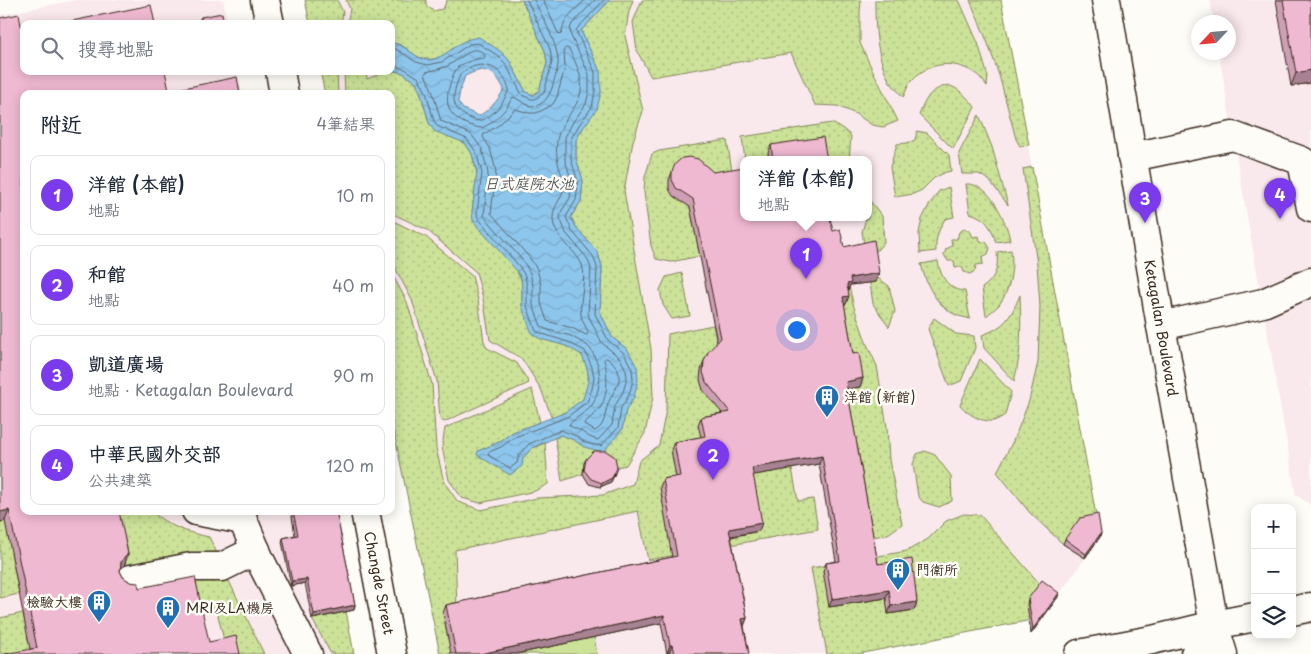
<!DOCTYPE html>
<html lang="zh-TW">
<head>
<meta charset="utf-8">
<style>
  body { margin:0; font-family:"Playpen Sans","LXGW WenKai TC",sans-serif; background:#f6f6f7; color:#1f2937 }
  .controls { position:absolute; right:15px; bottom:15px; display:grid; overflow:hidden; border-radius:10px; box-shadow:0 2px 12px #0003 }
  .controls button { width:45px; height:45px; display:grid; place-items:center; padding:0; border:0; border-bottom:1px solid #e0e1e3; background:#fff; color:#1f2937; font:25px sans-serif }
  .compass { position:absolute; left:1191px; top:15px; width:45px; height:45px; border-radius:50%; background:#fff; box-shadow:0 2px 12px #0003; rotate:244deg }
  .you { position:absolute; left:796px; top:329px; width:18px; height:18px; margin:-12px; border:4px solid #fff; border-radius:50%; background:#1a73e8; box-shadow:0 0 0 8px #1a73e833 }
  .badge { display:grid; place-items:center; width:32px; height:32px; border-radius:50%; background:#7c3aed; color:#fff; font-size:16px; font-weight:700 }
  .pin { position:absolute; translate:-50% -41px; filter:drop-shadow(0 1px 2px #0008) }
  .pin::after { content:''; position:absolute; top:26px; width:18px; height:15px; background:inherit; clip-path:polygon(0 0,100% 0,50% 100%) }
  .popup { position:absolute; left:740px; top:156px; width:132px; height:65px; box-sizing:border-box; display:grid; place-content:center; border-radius:10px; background:#fff; filter:drop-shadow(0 1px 4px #0005); font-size:16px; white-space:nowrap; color:#747a83 }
  .popup b { font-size:19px; color:#1f2937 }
  .popup::after { content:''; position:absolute; left:50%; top:100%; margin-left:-10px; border:10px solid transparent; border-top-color:#fff }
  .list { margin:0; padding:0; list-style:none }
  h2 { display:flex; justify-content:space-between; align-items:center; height:65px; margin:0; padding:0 20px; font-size:21px }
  h2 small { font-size:16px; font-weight:400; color:#747a83 }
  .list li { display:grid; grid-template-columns:32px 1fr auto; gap:15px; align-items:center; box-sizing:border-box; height:80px; margin:0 10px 10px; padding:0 10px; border:1px solid #e0e1e3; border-radius:10px }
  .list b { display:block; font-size:19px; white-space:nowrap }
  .list p { margin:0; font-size:16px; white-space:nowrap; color:#747a83 }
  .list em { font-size:16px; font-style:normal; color:#747a83 }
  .icon { flex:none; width:28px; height:28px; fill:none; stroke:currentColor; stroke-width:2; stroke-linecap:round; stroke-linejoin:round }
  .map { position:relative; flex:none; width:1311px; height:654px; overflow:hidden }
  .search { position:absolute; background:#fff; box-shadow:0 2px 12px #0003; left:20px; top:20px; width:375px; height:55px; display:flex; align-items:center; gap:12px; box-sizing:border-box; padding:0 18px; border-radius:10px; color:#747a83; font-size:19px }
  .panel { position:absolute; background:#fff; box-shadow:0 2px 12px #0003; left:20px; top:90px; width:375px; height:425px; border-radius:10px }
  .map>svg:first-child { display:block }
  .built { fill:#f9e8ec; fill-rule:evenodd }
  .grass { fill:url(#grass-dots); stroke:#83865b }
  .pitch { fill:#cbe298; stroke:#83865b }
  .water { fill:url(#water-waves); stroke:#6c889a; fill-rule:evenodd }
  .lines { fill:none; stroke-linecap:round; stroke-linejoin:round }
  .shore { stroke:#5c6870; stroke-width:1 }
  .minor-casing { stroke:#3b2a1e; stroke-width:31 }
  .minor { stroke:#fdfcf7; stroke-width:28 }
  .wall { fill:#ce9fb4; stroke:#3b2a1e }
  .shaded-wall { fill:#a78292; stroke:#3b2a1e }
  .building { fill:#efb9d1; stroke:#3b2a1e }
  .labels { text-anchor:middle; stroke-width:5; stroke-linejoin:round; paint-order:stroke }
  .street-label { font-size:14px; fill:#3b2a1e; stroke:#fdfcf7 }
  .poi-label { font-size:14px; fill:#3b2a1e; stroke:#fdfcf7; text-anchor:start }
  .water-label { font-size:15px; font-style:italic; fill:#54595c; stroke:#fdfcf7 }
</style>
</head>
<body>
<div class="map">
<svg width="1311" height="654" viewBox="0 0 1311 654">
  <defs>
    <pattern id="grass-dots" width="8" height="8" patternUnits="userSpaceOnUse" patternTransform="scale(1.25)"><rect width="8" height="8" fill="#cbe298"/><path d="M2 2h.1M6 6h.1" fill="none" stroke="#afc283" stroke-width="1.8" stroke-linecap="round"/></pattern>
    <pattern id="water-waves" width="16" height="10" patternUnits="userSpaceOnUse" patternTransform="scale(1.25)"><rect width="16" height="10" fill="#8dc6ec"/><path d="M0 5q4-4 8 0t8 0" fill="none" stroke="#7baaca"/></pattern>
  </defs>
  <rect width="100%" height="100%" fill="#fdfcf7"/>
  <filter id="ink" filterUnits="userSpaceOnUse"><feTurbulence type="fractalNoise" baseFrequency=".02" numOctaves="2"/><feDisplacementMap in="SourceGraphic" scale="10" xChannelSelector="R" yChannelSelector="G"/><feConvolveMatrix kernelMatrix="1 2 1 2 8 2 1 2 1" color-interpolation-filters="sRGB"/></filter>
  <g filter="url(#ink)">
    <!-- built -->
    <g class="built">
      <polygon points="76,0 223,0 228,24 24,24 24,71 238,71 242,94 24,94 24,511 291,511 296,539 282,542 290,585 305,583 312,619 346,611 354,654 0,654 0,15"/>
      <path d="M 305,0 L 1001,0 L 1100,537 L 1042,618 L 858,654 L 440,654 L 391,418 L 391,94 L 325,94 L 320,71 L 391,71 L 391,24 L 310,24 ZM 744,160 L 868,160 L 868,218 L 744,218 Z"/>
      <polygon points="1210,0 1311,0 1311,505 1296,495 1233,136 1219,53 1228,52 1228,22 1214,22"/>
    </g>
    <!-- grass -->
    <g class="grass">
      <polygon points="305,0 337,0 343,12 341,24 310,24"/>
      <path d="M 346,0 L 426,0 L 426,4 L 433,11 L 443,9 L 447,0 L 522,0 L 545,51 L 547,63 L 539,91 L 533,95 L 526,92 L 509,60 L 468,39 C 449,51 434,69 412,53 C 406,48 400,43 391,43 L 391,24 L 347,24 L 350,9 Z"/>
      <polygon points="610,0 633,0 629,11 625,36 643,111 633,141 624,191 651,349 653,397 645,433 626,465 583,474 562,481 555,438 561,435 574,440 584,447 622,430 626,410 634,397 628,350 612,337 600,312 602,267 598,253 576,227 571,217 581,201 583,181 576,158 576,140 583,128 600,71 581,31"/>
      <polygon points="642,0 861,0 860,12 860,43 870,65 898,121 883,127 872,125 856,114 837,106 815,105 791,53 651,77 637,51 633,22"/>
      <path d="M 875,0 L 959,0 L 978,43 L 988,77 L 987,86 C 983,81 979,75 973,72 C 953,60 929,62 912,80 C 908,84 906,92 903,97 C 899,92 894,87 890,82 C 876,56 875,28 875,0 Z"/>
      <polygon points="970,0 1001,0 1029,145 1020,146 1016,139 999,75 987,41"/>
      <path d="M 391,70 L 403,73 L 416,82 L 421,94 L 429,123 L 434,130 L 465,143 L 472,154 L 477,173 L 472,212 L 515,269 L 521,279 L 522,287 L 522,306 L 541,339 C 552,342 573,346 581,355 C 590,364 591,391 582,400 C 574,408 562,414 552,418 L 541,389 L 522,359 L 490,340 L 483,298 L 476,272 L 427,230 L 391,213 L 391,94 L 345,94 L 344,71 L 366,71 L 367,79 L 387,71 L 391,71 Z"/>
      <polygon points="320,71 337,71 338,94 325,94"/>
      <path d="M 948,85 C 960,89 967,97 975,107 L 953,149 L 919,115 C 927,97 928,91 948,85 Z"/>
      <polygon points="979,115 992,147 1008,205 989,180 979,174 962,174 959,153"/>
      <polygon points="832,123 843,129 851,136 849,160 822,160 768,153 769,160 745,160 742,137"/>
      <polygon points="917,131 927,133 949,155 951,171 946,172 934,178 922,190 913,194 895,197 890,167 897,144 907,143 915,140"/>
      <polygon points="727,140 733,177 689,202 700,256 671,262 656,259 651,246 644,192 645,177 652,154 659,151"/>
      <polygon points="1032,167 1100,537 1085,558 1063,544 1030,513 997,472 1015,437 1029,401 1038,362 1040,306 1037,264 1023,169"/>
      <path d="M 966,184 C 969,184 972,184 974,185 C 992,189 1007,223 1010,240 L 996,242 C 991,226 986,218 970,213 Z"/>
      <path d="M 949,187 L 954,217 L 945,219 C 939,229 935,238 936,251 L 920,253 L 919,233 L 922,219 L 928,207 L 939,191 Z"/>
      <polygon points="870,201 882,216 884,242 872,256 865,250 862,232 866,218 868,218 869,209"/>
      <polygon points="391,220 426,237 472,276 478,300 484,341 487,348 517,363 529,383 444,422 440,419 437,381 412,300 391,260"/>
      <polygon points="964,229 970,231 973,237 979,236 980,241 986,242 990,248 988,254 982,257 983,264 976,265 975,271 970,274 964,272 962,267 955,268 954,261 948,261 944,255 946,249 952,246 951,239 957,239 959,232"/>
      <path d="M 1011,250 C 1014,269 1010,290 999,305 C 995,309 990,313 986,316 L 982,288 C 995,279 999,268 997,252 Z"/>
      <path d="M 938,261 C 940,276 949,291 965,291 L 970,319 C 965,317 959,317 954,314 C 935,304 926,284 921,264 Z"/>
      <polygon points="391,272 407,302 432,384 436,448 444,482 458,502 481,510 537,498 603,495 633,484 639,461 659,445 666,410 668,334 713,325 718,349 719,405 749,476 791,463 798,501 813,499 818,529 648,560 638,511 455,550 457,610 451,654 440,654 391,418"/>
      <polygon points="682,273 690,316 672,319 663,305 660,290 666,277"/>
      <polygon points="875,276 889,286 895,311 889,327 873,304 870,283 876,281"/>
      <polygon points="849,286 854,307 866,342 877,366 887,427 889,460 902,524 888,534 869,538 843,390 860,386 850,362 840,305 844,292"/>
      <path d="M 1020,295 C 1021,324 1022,353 1014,381 L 984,348 L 982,335 C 1005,327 1011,317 1020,295 Z"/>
      <polygon points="934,318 956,334 974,336 975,348 961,381 949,386 928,329"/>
      <path d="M 980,359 L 1011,392 L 1005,415 C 1002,417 997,420 993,421 C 980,422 968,414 960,405 Z"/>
      <polygon points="532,389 540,422 513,432 499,442 478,451 523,458 532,448 545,443 548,484 535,491 480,503 462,498 449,480 442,447 445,428"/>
      <polygon points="925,451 935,455 951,476 952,501 939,507 923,502 918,496 913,464 917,454"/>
      <path d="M 113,511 L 151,511 C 170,527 185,532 209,537 L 220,559 L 125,569 Z"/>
      <polygon points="964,514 980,515 1040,584 1042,618 858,654 827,654 811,568 907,551 928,539 946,521"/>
      <polygon points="36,515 11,553 19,594 0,598 0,522"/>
      <polygon points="194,579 229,581 264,654 233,654 226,649 216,607 196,611 44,654 0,654 0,618 23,613 26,628"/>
      <polygon points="346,611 354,654 331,654 312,619"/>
    </g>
    <!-- pitch -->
    <polygon class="pitch" points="594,637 597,654 516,654"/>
    <!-- water -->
    <path class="water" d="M 522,0 L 610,0 L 581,31 L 600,71 L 601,92 L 597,109 L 583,128 L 576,140 L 576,158 L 583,180 L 581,201 L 571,217 L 576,227 L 598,253 L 602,267 L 600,312 L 612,337 L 628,350 L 637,367 L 638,380 L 634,397 L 626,410 L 622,430 L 603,452 L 584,447 L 574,440 L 561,435 L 532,448 L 523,458 L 522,466 L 510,475 L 477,455 L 478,451 L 499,442 L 513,432 L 564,413 L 583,399 L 589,378 L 587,369 L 582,355 L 566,346 L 541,339 L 532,334 L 522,306 L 522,287 L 521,278 L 515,269 L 473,221 L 472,212 L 477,173 L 472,154 L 465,143 L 434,131 L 429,123 L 421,94 L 416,82 L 403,73 L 391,70 L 391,43 C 406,43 415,61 430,60 C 444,58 454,45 467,40 C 471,38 475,38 479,37 L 500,51 L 509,60 L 526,92 L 533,95 L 539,91 L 547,63 L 545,51 ZM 482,70 C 495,72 498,78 504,89 C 497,102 491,108 479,116 L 463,109 L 458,102 L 460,91 L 465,76 L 474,72 Z"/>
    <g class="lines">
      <!-- shore -->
      <g class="shore">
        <path d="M 534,0 C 542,16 560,48 558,65 C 557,73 554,80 552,88 C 549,96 544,105 534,106 C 525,106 520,99 513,97 C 511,100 509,103 507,107 C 502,114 492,123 484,127 C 478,129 474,126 469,125 C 446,116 444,102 451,81 C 453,76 454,71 458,67 C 465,62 475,59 484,58 L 485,56 C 483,51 477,49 472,50 L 446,67 L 426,72 L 425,74 L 432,90 L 441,121 L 471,134 L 482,149 L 488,173 L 484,216 L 524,262 L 530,273 L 533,286 L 533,305 L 541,326 L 545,329 L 571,336 L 588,346 L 592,351 L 598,365 L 600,377 L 598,390 L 594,402 L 590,408 L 570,423 L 569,425 C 573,428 577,429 581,431 C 588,436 590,438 598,440 L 612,425 L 615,406 L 623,392 L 627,378 L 626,370 L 620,358 L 602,343 L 589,317 L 588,312 L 591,268 L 587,258 L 566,233 L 560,218 L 561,212 L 570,198 L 572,182 L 565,160 L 565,137 L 573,122 L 586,104 L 589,91 L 589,74 L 571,36 L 570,29 L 572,24 L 595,0"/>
        <path d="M 543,0 L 558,33 L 560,35 L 562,33 C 563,18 575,10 585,0"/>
        <polyline points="391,48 396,49 416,62 428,65 442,62 470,44 478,43 497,55 505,63 522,95 531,99 535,99 544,93 552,62 550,49 527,0"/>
        <path d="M 566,48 L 569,49 C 579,70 589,87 573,109 C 568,117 561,126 558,136 C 556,143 556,155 558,162 C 559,170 564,177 564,185 C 563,199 553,205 553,217 C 552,237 575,248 582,265 C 587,278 579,300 581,315 C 582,321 586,327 588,332 L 588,334 L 586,335 L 572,328 L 547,321 L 541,303 L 541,285 L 537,269 L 529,257 L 491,213 L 496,171 L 490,148 L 483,137 L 484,134 L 499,125 L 515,109 L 529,113 L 536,113 L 543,110 L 553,104 L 557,97 L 565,67 L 564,50 Z"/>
        <polyline points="391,65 405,69 419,78 426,92 434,121 437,126 467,139 476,152 482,173 477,212 478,218 519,266 525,276 527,287 527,306 536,331 543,334 568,342 585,351 592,367 594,377 592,389 587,402 567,417 515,437 501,447 489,452 488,455 510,468 517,463 519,455 529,444 561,430 576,436 586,443 601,446 618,428 621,408 629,395 633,380 632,369 624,353 608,340 595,314 597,267 593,256 572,231 566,217 576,200 578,182 571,159 571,139 579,125 592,107 595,91 595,72 577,33 576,30 604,0"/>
        <path d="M 481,65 C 497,66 504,74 509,89 C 504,103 493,117 479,121 C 449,113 450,98 461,73 L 472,67 Z"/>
        <path d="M 606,358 C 611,360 614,363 617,368 C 624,382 612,392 608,404 C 604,415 606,425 595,431 L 585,425 L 584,423 C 588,419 593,416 597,412 C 608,401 609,375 604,360 Z"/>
      </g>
      <defs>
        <g id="minor">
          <polyline points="265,0 270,24"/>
          <polyline points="1106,0 1161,326 1214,625 1223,654"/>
          <polyline points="280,71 284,94"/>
          <polyline points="1132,157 1233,136 1302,161 1311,208"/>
          <polyline points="1161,326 1263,303 1311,282"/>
          <polyline points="196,511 243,520"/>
          <polyline points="241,511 243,520 260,560 308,654"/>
          <polyline points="365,511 392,654"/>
          <polyline points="131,579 191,567 222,567 256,550"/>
          <polyline points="1292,611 1311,607"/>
          <polyline points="1079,654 1152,640 1214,625 1255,617"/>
          <polyline points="1195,654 1214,625"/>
        </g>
      </defs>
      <!-- minor casing -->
      <use href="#minor" class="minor-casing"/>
      <!-- minor -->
      <use href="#minor" class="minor"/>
    </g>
    <!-- wall -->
    <g class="wall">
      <polygon points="1276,0 1311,0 1311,83 1291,86"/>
      <polygon points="201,17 224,24 200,24 199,21"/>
      <polygon points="22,31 169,91 240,94 24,94 128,554 124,566 120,568 120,571 123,577 139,588 209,642 30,649 5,521"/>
      <polygon points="771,145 827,160 769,160 768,153"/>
      <polygon points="672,172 713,172 833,231 844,247 879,273 876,282 850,285 848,291 846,304 844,304 853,354 863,378 860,387 847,389 878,564 917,602 914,610 888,614 886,598 829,607 823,571 826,563 836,561 819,464 753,475 759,531 731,537 747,618 744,626 749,654 667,654 661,623 516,654 451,654 443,613 446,605 672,557 660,487 663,479 676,477 671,450 674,442 701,437 698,425 701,417 722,413 703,390 700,380 701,370 704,361 717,342 690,207 673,196 669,189 669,180"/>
      <polygon points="586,459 615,473 611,482 600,487 589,484 583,474 584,463"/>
      <polygon points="291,511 336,511 355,605 354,610 312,619 305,583 291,586 282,542 283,538 295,535"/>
      <polygon points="1101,533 1100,537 1085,558 1063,544 1065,539"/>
      <polygon points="1058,597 1031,634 1027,604 1028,599"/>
    </g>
    <!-- shaded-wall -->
    <g class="shaded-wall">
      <polygon points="1311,70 1311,83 1291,86 1296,73"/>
      <polygon points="879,273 876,282 850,285 848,291 847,284 850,278"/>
      <polygon points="849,296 846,304 840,305 843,297"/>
      <polygon points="863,378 860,387 843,390 846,382"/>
      <polygon points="822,456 819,464 749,476 752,468"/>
      <polygon points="617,468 611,482 600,487 602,483"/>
      <polygon points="9,510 5,521 0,522 0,512"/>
      <polygon points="762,523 759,531 726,537 729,529"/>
      <polygon points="1101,533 1100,537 1085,558 1086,554"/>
      <polygon points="128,554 124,566 120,568 121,562 125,556"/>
      <polygon points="307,579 305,583 291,586 292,581"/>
      <polygon points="889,590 886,598 829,607 832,599"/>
      <polygon points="1059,593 1058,597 1031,634 1033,629"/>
      <polygon points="917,602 914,610 888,614 891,606"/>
      <polygon points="355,605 354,610 312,619 314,614"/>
      <polygon points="664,615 661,623 516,654 480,654"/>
      <polygon points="747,618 744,626 742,619"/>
      <polygon points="670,645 672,645 669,653 667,654"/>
    </g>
    <!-- building -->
    <g class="building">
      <polygon points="1283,0 1311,0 1311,70 1296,73"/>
      <polygon points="151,5 155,24 57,24"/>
      <polygon points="222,13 224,24 202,24 201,17"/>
      <polygon points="19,14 22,31 24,30 24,71 165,71 169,91 237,77 240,94 24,94 24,511 119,511 128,554 125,556 121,562 120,571 123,577 130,582 138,583 139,588 195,577 209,642 236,636 240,654 5,654 37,648 9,510 0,512 0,18"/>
      <polygon points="823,137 827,160 773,160 771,145"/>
      <polygon points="690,157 698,159 713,172 744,167 744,218 830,218 833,231 840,229 844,247 874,240 879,273 850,278 851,283 847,284 849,296 843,297 853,354 859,353 863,378 846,382 878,564 912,559 917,602 891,606 889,590 832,599 826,563 840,561 822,456 752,468 762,523 729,529 747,618 742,619 749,654 674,654 672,645 670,645 664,615 480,654 456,654 446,605 677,556 663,479 680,476 674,442 705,436 701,417 730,412 706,382 703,372 704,361 708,352 721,338 693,199 676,188 672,180 672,172 675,164 682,158"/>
      <polygon points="594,451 606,451 615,457 617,468 612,478 602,483 591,479 584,470 586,459"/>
      <polygon points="293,511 336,511 355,605 314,614 307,579 292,581 283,538 298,535"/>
      <polygon points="1098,514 1101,533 1086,554 1065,539 1080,518"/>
      <polygon points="1042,580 1059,593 1033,629 1028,599"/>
    </g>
  </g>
  <!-- icons -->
  <defs>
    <symbol id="building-pin" viewBox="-11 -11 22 30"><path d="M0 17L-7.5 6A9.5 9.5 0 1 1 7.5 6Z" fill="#1f6fb2" stroke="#fdfcf7"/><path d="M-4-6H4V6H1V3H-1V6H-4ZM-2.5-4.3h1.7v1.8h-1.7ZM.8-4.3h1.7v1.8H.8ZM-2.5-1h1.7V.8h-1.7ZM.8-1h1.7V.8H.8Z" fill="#fff"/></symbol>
  </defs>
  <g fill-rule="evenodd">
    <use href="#building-pin" x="813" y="383" width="28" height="38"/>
    <use href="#building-pin" x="884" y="556" width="28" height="38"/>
    <use href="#building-pin" x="85" y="588" width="28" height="38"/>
    <use href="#building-pin" x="154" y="594" width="28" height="38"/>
  </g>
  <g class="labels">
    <!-- street labels -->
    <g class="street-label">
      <text transform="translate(1161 328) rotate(80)" y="5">Ketagalan Boulevard</text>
      <text transform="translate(379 583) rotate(79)" y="5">Changde Street</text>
    </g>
    <!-- poi labels -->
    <g class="poi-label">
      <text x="844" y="402">洋館 (新館)</text>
      <text x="916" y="575">門衛所</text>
      <text x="82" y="607" text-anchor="end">檢驗大樓</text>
      <text x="186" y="613">MRI及LA機房</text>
    </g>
    <!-- water labels -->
    <g class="water-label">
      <text x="529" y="189">日式庭院水池</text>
    </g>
  </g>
</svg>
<div class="controls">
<button>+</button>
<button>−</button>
<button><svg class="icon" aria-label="layers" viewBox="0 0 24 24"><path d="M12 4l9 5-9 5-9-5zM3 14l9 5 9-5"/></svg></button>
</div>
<svg class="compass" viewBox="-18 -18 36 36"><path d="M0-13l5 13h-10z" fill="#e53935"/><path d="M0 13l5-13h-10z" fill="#747a83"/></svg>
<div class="you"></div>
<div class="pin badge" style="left:806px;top:279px">1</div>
<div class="popup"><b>洋館 (本館)</b>地點</div>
<div class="pin badge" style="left:713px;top:480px">2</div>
<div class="pin badge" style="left:1145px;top:223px">3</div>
<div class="pin badge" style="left:1280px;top:219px">4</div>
<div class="search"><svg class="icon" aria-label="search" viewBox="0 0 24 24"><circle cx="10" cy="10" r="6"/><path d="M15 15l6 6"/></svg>搜尋地點</div>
<section class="panel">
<h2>附近<small>4筆結果</small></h2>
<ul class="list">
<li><span class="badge">1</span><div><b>洋館 (本館)</b><p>地點</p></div><em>10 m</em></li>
<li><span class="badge">2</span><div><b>和館</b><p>地點</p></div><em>40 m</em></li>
<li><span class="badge">3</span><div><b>凱道廣場</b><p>地點 · Ketagalan Boulevard</p></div><em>90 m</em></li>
<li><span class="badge">4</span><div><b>中華民國外交部</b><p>公共建築</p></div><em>120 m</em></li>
</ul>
</section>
</div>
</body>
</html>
